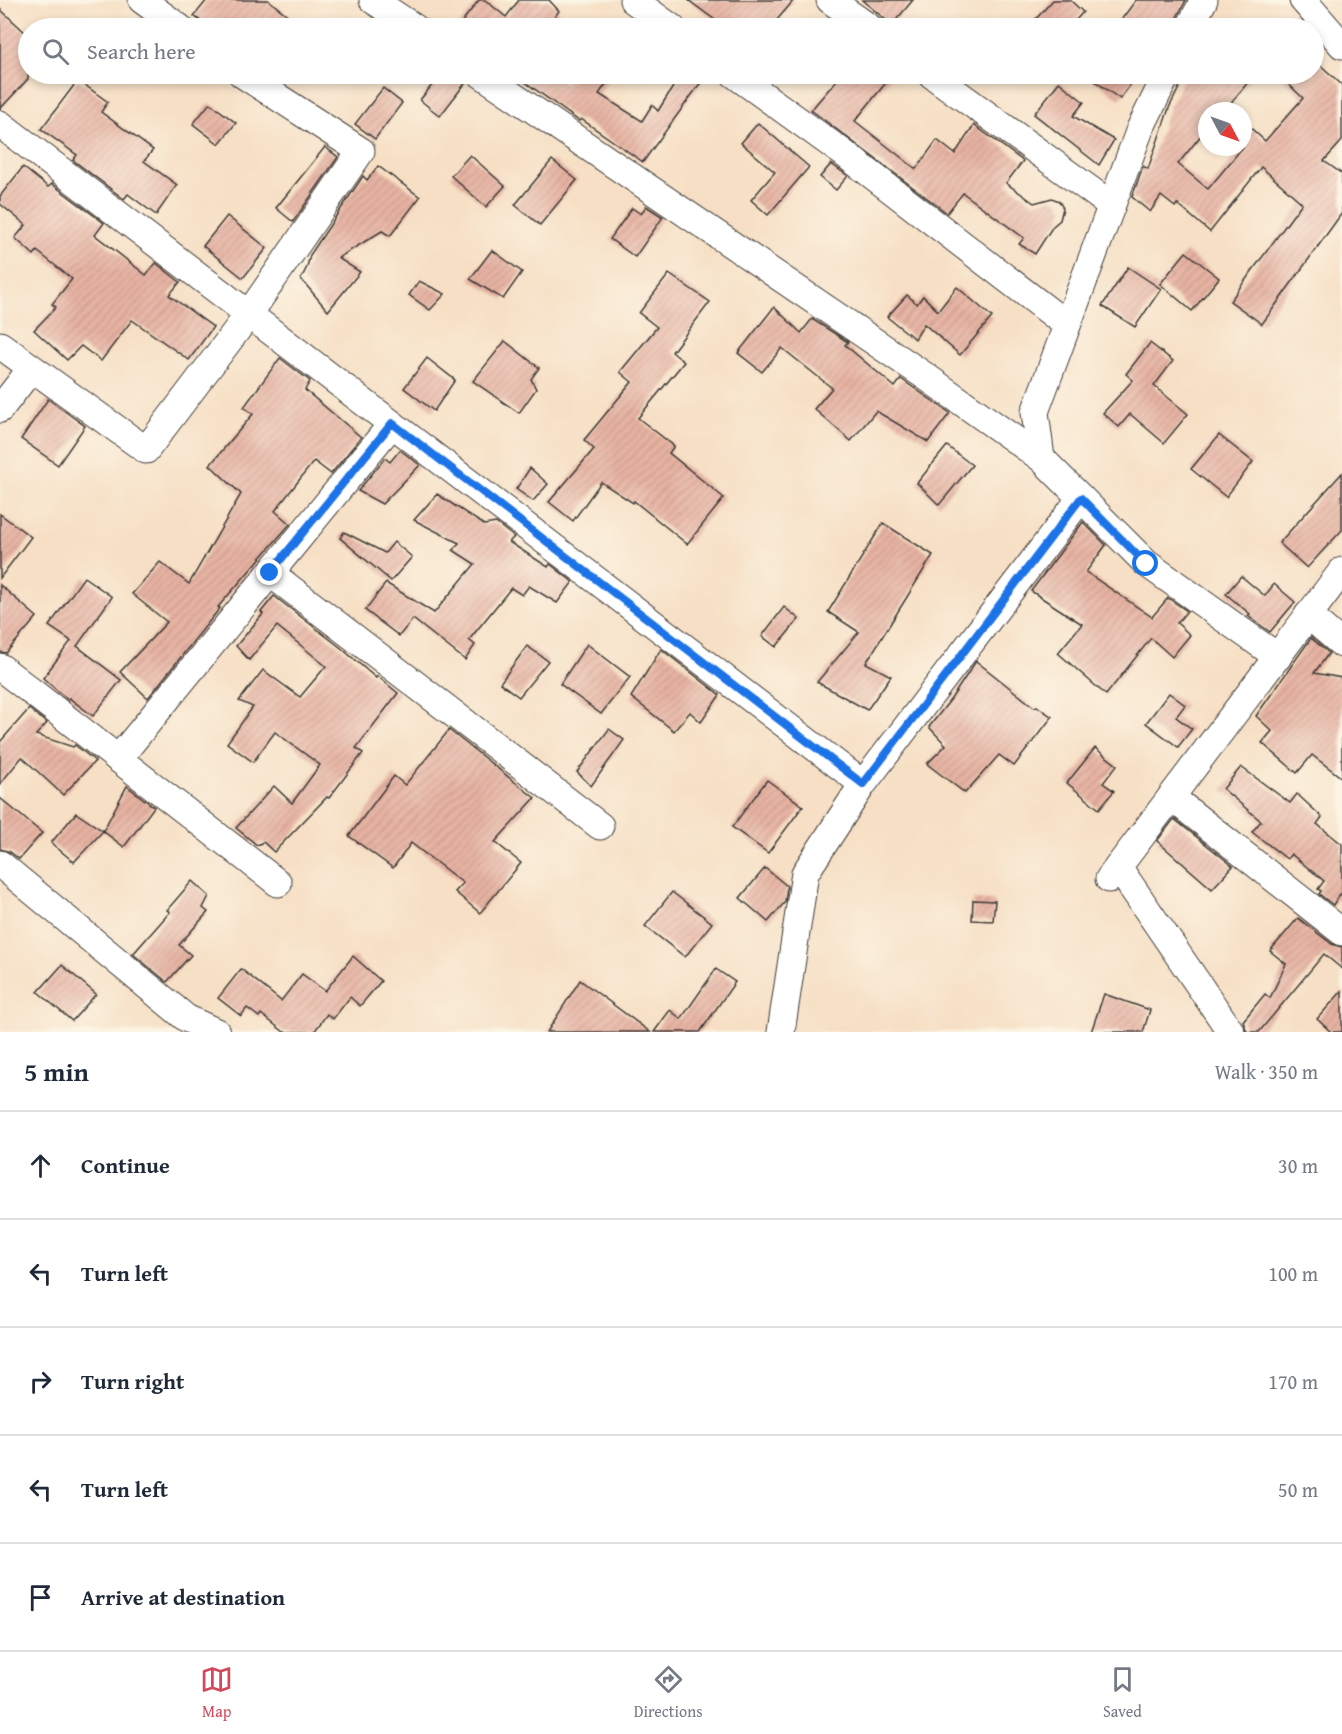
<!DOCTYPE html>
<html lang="en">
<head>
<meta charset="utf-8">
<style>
  body { margin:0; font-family:"Gentium Book Plus",serif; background:#f2f2f3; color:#1f2937 }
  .compass { position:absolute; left:1198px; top:102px; width:54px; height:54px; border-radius:50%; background:#fff; box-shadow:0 3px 9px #0003; rotate:131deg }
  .stop { position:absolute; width:18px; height:18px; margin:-14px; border:4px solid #1a73e8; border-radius:50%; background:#fff }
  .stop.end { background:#1a73e8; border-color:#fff; box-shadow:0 2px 6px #0008 }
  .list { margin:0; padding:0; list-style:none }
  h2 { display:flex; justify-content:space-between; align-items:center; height:78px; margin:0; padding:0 24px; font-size:26px }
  h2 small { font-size:20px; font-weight:400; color:#747a83 }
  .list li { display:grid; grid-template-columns:39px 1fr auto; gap:18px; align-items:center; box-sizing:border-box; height:108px; padding:0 24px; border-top:2px solid #e0e1e3 }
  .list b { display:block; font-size:22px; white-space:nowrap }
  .list em { font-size:20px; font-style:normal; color:#747a83 }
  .icon { flex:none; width:33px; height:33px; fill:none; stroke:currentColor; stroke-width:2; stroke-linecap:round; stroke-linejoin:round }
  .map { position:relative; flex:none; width:1342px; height:1032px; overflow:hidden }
  .search { position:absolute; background:#fff; box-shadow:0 3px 9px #0003; left:18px; right:18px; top:18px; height:66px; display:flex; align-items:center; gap:15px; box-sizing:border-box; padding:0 21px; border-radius:33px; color:#747a83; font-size:22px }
  .sheet { height:618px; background:#fff }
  nav { display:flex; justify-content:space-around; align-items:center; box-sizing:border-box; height:84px; border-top:2px solid #e0e1e3; background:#fff; font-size:16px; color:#747a83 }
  nav a { display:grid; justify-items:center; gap:3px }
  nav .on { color:#d1495b }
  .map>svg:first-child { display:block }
  .building { fill:url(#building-hatch) }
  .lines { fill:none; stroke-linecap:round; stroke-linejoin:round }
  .minor-casing { stroke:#3d3935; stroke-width:29 }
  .minor { stroke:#fff; stroke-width:27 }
  .route { stroke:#1a73e8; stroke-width:8 }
</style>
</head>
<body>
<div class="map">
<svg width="1342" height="1032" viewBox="0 0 1342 1032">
  <defs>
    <pattern id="building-hatch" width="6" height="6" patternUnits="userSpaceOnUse" patternTransform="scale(1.5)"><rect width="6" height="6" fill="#e7b3a3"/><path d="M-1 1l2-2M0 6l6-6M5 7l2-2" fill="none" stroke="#c6998c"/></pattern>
  </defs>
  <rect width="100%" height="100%" fill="#fcf5e5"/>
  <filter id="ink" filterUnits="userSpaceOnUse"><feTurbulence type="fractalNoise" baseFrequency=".0167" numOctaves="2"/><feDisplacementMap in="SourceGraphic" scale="12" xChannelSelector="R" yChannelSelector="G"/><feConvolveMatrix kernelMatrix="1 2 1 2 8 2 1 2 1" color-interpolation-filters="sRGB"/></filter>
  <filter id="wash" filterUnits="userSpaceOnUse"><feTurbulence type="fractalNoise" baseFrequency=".008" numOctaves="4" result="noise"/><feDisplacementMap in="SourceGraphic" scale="24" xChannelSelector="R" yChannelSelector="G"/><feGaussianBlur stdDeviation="1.35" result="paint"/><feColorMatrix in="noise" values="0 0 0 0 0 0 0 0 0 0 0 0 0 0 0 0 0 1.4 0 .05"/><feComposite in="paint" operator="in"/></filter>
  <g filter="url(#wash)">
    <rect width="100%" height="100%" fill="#f6dfc4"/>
    <g id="blocks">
      <!-- building -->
      <g class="building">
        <polygon points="207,0 268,0 304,28 210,28 194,16"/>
        <polygon points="479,0 485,0 506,17 519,0 549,0 559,11 546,28 457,28"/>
        <polygon points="688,0 794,0 770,28 726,28"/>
        <polygon points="862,0 913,0 892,25"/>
        <polygon points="1053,0 1070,0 1083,12 1069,28 1045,28 1035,20"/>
        <polygon points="1136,0 1186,0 1175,21 1173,28 1115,28"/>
        <polygon points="0,9 28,35 28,79 0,109"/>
        <polygon points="1314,59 1342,85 1342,141 1324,161 1342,174 1342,213 1262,324 1230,301 1302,203 1261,167 1210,232 1177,204 1175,207 1161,196 1150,212 1132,197 1143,166 1148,169 1169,108 1186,74 1255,74 1224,111 1207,111 1207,128 1178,164 1208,189 1243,147 1243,121 1265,141 1303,98 1278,74 1314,74"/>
        <polygon points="441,74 465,74 467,81 440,116 420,100"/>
        <polygon points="514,74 551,74 565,84 573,74 613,74 599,94 642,121 652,105 658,111 681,74 707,74 643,162 581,119 579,121"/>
        <polygon points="842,74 893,74 855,121 916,169 937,140 955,154 974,125 1023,161 1006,183 1034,203 1052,198 1059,201 1063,208 1060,220 1053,226 1035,254 1019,244 1024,238 963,193 947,213 811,110"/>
        <polygon points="1085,74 1138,74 1120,99"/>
        <polygon points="78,80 108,102 101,112 153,150 144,161 177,185 156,215 128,194 124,199 73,160 77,155 41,129"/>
        <polygon points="1059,82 1084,102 1073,116 1114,140 1099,165 1034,114"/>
        <polygon points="383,88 402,103 375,139 355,124"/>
        <polygon points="210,103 236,123 219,144 193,124"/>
        <polygon points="758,123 809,167 768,215 751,200 775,172 741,143"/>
        <polygon points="325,147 338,157 293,222 276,208"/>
        <polygon points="470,155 505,186 486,207 451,176"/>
        <polygon points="552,160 577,180 540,225 515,205"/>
        <polygon points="831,164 848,176 836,190 820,177"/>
        <polygon points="378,166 420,197 390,236 382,231 338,258 360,272 328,311 301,279 307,267 310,255 363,176 367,180"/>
        <polygon points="23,167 48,187 52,184 104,223 95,235 146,275 156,263 180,282 169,295 213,327 189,360 132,320 101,361 81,346 67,360 34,330 56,307 52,304 72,279 37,251 34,255 15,238 26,225 0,204 0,196"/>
        <polygon points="646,206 663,217 635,257 610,239 632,208 641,214"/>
        <polygon points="227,216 267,248 243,278 203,246"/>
        <polygon points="492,250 522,272 503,299 470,279"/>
        <polygon points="1186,252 1219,278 1192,311 1160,284"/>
        <polygon points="1128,267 1161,289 1135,327 1102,306"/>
        <polygon points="669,274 710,302 672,352 684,362 638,418 674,446 669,453 724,498 687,544 634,501 633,503 601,482 573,521 549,502 594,449 584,440 632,382 620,372 657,327 639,313"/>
        <polygon points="419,281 445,294 430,310 409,295"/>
        <polygon points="957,287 992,317 960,355 924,324 915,339 887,317 907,295 917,304 923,296 938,311"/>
        <polygon points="774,307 801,333 812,319 848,342 845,345 895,387 901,379 950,413 928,442 876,411 851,441 814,409 832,388 782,348 762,372 738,353"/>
        <polygon points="505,341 539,368 531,379 536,389 519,413 473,381"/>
        <polygon points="1150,343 1173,361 1154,386 1188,414 1164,443 1130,414 1119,427 1103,413 1133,380 1126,374"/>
        <polygon points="280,358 310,381 305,390 361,437 331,474 314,461 275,511 290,524 218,607 220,608 148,698 120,672 167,622 132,594 160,562 189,584 241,494 210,465 253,414 244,407"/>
        <polygon points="427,358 455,380 434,411 404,388"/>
        <polygon points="48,399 85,426 58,465 21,439"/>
        <polygon points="1219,435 1253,462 1226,497 1191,469"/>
        <polygon points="947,446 972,465 939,505 917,483"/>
        <polygon points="400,450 420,465 382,504 358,491 385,458 390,462"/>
        <polygon points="530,468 548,484 533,501 516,489"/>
        <polygon points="1342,473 1342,530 1307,568 1279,543"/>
        <polygon points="437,494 484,525 496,523 514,537 509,542 548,567 550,564 573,582 557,603 529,586 522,595 511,588 469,640 475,645 465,660 413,619 399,636 365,610 386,583 434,613 475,564 453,550 459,543 414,520"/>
        <polygon points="0,514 31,537 0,578"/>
        <polygon points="1083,522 1106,545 1086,572 1152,617 1168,598 1187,611 1177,623 1190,635 1172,657 1151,638 1106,695 1058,653 1082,624 1031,591"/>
        <polygon points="883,523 933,555 866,663 891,676 867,710 817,682 859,632 828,612"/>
        <polygon points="344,532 385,553 394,542 412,557 391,581 340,538"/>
        <polygon points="1241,576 1265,596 1274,584 1295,602 1270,632 1248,616 1250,614 1226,594"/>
        <polygon points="84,577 112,597 77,646 121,680 93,716 69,698 68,700 43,678 71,641 49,626"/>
        <polygon points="0,585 37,617 6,653 0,652"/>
        <polygon points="274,596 340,647 376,678 377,676 398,693 356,748 363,753 329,798 327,797 274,852 263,842 257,845 236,828 274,786 292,803 320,765 275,732 253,762 227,743 253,707 239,701 263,670 300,697 326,666 277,626 249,660 236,646 263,614 261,612"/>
        <polygon points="784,607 799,619 776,647 762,636"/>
        <polygon points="1311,638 1329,653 1314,673 1342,678 1342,778 1312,755 1297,773 1262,743 1272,731 1256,716"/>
        <polygon points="587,644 630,677 601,714 560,684"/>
        <polygon points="527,646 548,661 519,697 500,683"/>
        <polygon points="661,649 720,695 701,722 690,712 674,731 631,697"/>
        <polygon points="976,661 1034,707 1037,706 1052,717 1014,766 999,755 965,793 927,764 946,745 929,727 951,699"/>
        <polygon points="1169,693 1185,705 1176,717 1192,729 1178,747 1146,723"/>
        <polygon points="29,709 47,723 36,735 73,747 75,745 95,761 63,795 22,757 0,784 0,742"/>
        <polygon points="609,729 624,740 591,786 577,772"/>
        <polygon points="449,730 535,798 495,842 521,863 480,913 455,892 463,883 411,843 393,868 349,836 394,776 405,785"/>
        <polygon points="1095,748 1117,765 1103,783 1114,791 1099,809 1067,783"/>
        <polygon points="1241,767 1290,803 1297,794 1322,817 1317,824 1342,844 1342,895 1340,894 1333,905 1319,894 1321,891 1318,889 1324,881 1291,854 1287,859 1252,832 1261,821 1223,789"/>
        <polygon points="767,780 803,806 768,853 732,827"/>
        <polygon points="127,786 154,807 124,847 103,831"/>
        <polygon points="0,798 42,833 19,859 10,852 0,849"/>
        <polygon points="76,813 103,831 74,862 51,843"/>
        <polygon points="1174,819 1233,866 1212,889 1157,841"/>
        <polygon points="765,868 787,886 785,902 768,922 740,898"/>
        <polygon points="192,881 209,896 203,908 208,912 179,945 191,955 167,982 133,954 170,912 167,910"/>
        <polygon points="672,892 712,923 685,957 645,926"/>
        <polygon points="973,900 995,901 993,921 972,920"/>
        <polygon points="1298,918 1332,944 1342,947 1342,969 1324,954 1259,1032 1247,1032 1243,1021 1265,994 1270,998 1286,964 1270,951"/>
        <polygon points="353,956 381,981 360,1006 350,997 333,1019 327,1014 314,1032 284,1032 261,1014 259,1017 247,1008 241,1016 218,998 241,969 281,1001 302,974 325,991"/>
        <polygon points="62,965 96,994 72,1021 38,992"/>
        <polygon points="716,969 735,982 700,1032 654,1032 670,1010 681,1019"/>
        <polygon points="580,980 650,1032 547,1032"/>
        <polygon points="1342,991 1342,1032 1331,1032 1317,1019"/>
        <polygon points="1104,994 1150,1010 1143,1032 1091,1032"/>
      </g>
    </g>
  </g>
  <g filter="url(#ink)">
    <use href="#blocks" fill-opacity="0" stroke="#3d3935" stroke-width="1.5"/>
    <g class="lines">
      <defs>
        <g id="minor">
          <polyline points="142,0 180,28"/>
          <polyline points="373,0 415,28"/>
          <polyline points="633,0 672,28"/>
          <polyline points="830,0 870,28"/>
          <polyline points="1303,0 1342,45"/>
          <polyline points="1189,28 1204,0"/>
          <polyline points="481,74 925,376 1041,458"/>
          <polyline points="734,74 842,152 1067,325"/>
          <polyline points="931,74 1111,205"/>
          <polyline points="1167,74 1140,129 1035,412 1041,458 1146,563 1278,657"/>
          <polyline points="0,124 863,784"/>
          <polyline points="0,345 146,450 249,314 361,151 242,74"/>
          <polyline points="0,409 31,369"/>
          <polyline points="270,573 600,826"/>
          <polyline points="1308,615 1342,644"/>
          <polyline points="0,667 278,883"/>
          <polyline points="118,759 392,424"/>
          <polyline points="1171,797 1342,932"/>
          <polyline points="0,864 186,1018 216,1032"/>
          <polyline points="1118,867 1231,1032"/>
          <polyline points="1109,879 1342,571"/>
          <polyline points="781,1032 805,873 863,784 1081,498"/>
        </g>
      </defs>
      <!-- minor casing -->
      <use href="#minor" class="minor-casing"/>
      <!-- minor -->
      <use href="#minor" class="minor"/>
    </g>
  </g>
  <g class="lines" filter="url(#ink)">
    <!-- route -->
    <polyline class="route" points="270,573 392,423 863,784 1081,498 1146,564"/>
  </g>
</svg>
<svg class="compass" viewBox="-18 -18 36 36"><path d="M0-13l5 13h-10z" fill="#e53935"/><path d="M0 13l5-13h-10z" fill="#747a83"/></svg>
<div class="stop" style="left:1146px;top:564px"></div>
<div class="stop end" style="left:270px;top:573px"></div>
<div class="search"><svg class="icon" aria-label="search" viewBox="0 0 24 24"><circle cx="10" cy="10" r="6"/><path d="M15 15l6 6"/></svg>Search here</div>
</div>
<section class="sheet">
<h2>5 min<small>Walk · 350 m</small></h2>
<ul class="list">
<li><svg class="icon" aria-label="ahead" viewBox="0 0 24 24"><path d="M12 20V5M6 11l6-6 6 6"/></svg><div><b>Continue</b></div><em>30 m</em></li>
<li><svg class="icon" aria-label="left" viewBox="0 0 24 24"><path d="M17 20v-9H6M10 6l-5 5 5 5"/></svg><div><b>Turn left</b></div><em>100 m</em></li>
<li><svg class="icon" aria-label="right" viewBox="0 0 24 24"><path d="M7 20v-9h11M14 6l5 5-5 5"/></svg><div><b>Turn right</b></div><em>170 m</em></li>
<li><svg class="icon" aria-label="left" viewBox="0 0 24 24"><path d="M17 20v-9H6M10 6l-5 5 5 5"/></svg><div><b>Turn left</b></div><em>50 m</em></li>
<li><svg class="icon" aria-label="arrive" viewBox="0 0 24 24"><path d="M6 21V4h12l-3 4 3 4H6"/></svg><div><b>Arrive at destination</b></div></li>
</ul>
</section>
<nav>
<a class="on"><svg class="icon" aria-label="map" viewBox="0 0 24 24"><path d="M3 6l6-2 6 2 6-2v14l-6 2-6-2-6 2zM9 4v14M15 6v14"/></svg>Map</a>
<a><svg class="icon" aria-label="directions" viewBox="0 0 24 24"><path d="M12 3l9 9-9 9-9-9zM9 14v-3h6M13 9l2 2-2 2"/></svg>Directions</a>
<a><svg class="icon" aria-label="saved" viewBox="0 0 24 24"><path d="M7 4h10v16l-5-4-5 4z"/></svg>Saved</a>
</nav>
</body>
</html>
